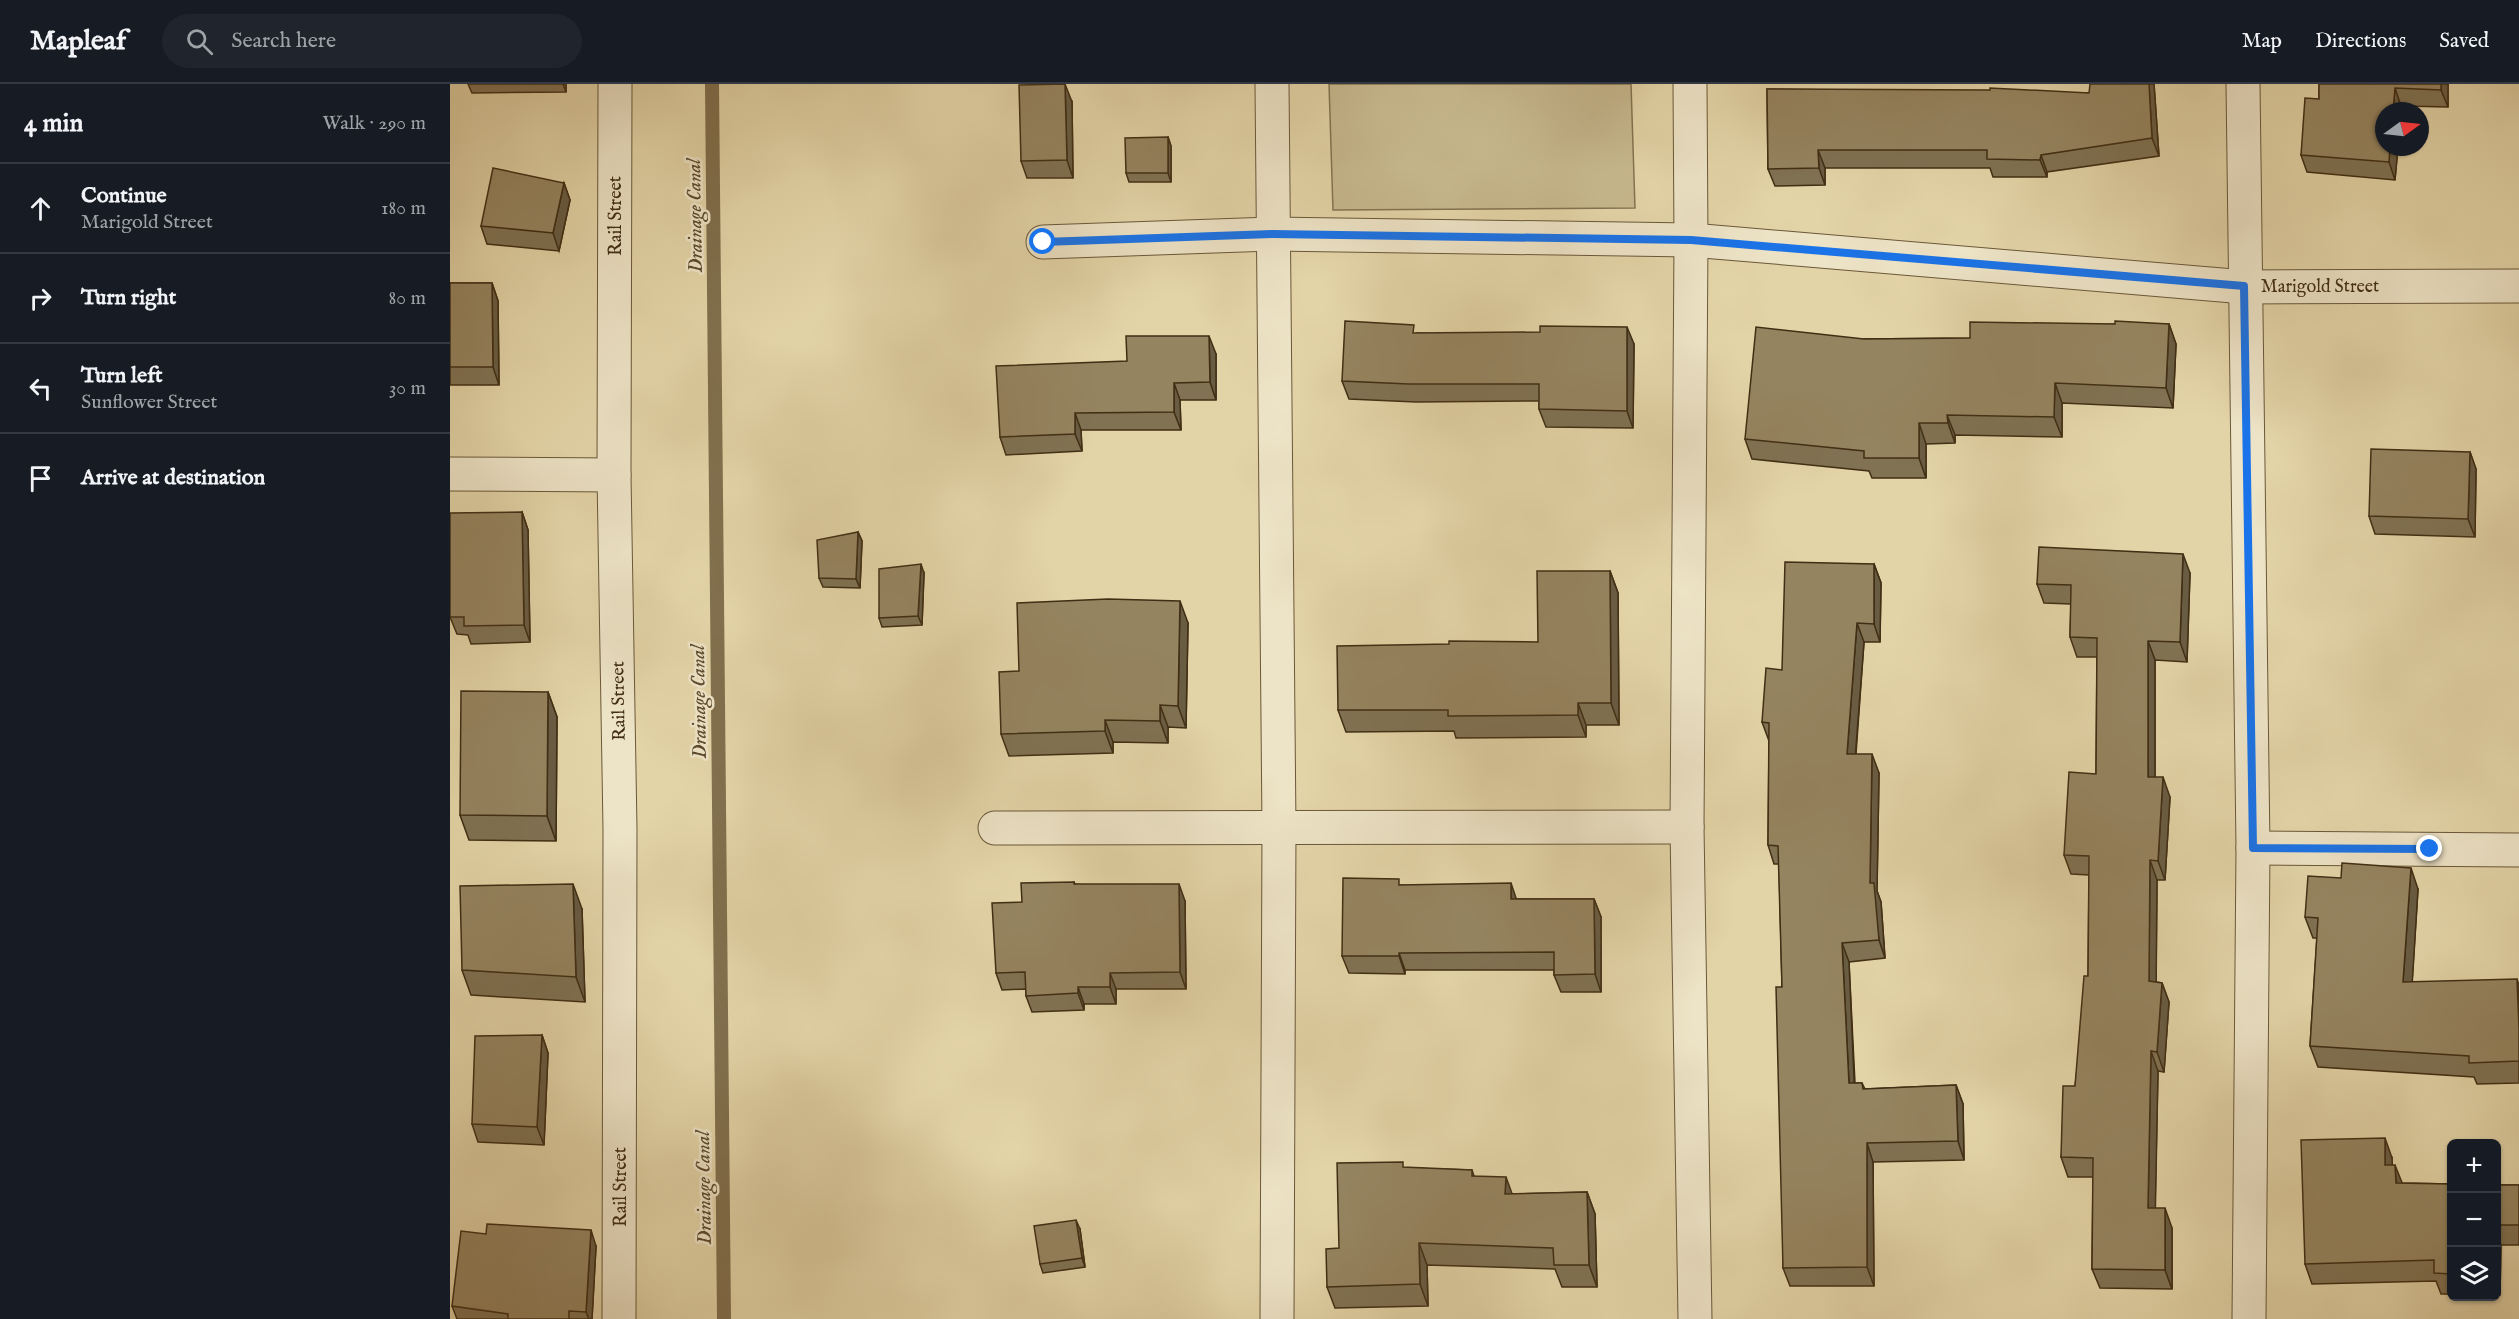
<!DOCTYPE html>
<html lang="en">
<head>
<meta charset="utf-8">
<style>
  body { margin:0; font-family:"IM FELL English",serif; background:#20242c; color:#f1f3f6 }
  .controls { position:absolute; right:18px; bottom:18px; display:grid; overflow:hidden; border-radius:9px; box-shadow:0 2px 4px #0004 }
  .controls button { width:54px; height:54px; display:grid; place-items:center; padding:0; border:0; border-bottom:2px solid #363941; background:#171b24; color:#f1f3f6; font:30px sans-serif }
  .compass { position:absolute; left:1925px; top:18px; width:54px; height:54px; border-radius:50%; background:#171b24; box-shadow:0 2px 4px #0004; rotate:75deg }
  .stop { position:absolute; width:18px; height:18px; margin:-14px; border:4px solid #1a73e8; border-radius:50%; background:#fff }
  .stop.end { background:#1a73e8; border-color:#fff; box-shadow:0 2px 6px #0008 }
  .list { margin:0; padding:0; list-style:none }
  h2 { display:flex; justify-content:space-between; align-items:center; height:78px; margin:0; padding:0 24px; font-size:26px }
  h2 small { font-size:20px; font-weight:400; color:#9ea1a6 }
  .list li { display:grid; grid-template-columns:39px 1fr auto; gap:18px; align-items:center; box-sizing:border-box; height:90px; padding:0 24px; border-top:2px solid #363941 }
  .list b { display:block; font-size:22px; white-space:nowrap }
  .list p { margin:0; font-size:20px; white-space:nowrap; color:#9ea1a6 }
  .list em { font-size:20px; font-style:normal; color:#9ea1a6 }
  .icon { flex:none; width:33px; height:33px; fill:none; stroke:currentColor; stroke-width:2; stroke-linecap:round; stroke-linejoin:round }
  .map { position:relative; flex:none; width:2069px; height:1235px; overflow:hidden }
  header { display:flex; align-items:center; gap:36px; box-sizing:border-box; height:84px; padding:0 30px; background:#171b24; border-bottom:2px solid #363941 }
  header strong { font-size:28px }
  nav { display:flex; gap:33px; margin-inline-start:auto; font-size:21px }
  .search { width:420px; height:54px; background:#20242c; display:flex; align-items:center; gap:15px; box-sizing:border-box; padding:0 21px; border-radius:33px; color:#9ea1a6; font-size:22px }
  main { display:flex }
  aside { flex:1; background:#171b24 }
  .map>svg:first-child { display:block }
  .green { fill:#c7b88e; stroke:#847351; stroke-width:1.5 }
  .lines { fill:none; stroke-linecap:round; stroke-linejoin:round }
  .stream { stroke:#81704e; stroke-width:14 }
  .minor-casing { stroke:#6a5839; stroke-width:35 }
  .minor { stroke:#ede3c6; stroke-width:33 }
  .wall { fill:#807253; stroke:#412e14; stroke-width:1.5 }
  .shaded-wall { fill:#685c43; stroke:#412e14; stroke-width:1.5 }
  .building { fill:#958460; stroke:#412e14; stroke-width:1.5 }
  .route { stroke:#1a73e8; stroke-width:8 }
  .labels { text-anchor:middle; stroke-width:5; stroke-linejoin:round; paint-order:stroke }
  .street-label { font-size:18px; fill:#412e14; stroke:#ede3c6 }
  .water-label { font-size:20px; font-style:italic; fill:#5c4a2c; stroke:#ede3c6 }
</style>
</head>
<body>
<header>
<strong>Mapleaf</strong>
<div class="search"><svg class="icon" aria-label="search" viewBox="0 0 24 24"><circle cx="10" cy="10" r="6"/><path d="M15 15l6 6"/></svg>Search here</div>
<nav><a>Map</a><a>Directions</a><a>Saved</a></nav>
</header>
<main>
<aside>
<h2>4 min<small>Walk · 290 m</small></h2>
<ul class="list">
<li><svg class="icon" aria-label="ahead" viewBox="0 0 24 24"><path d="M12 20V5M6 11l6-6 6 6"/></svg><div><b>Continue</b><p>Marigold Street</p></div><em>180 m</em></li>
<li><svg class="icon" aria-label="right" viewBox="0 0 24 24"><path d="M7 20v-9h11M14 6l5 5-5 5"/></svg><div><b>Turn right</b></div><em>80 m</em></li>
<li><svg class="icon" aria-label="left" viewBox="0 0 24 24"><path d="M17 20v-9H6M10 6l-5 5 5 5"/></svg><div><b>Turn left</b><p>Sunflower Street</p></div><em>30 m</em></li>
<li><svg class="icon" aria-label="arrive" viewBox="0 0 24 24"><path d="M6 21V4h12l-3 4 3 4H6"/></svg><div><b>Arrive at destination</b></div></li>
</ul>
</aside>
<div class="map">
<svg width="2069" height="1235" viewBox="0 0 2069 1235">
  <rect width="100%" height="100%" fill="#e3d4a7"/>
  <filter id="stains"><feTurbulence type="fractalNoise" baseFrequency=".00333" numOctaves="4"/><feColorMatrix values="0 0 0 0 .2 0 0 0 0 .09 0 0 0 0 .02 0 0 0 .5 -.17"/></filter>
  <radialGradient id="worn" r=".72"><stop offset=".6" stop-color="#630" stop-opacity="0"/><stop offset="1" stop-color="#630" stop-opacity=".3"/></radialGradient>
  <!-- green -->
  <polygon class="green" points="879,0 1181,0 1185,124 883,126"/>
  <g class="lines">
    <!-- stream -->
    <polyline class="stream" points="262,0 274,1235"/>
    <defs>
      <g id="minor">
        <polyline points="165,0 164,391 170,745 169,1235"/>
        <polyline points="822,0 829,744 827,1235"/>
        <polyline points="1240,0 1241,156 1237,743 1245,1235"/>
        <polyline points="1793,0 1803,764 1799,1235"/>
        <polyline points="593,158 822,150 1241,156 1795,203 2069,202"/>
        <polyline points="0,390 164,391"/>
        <polyline points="545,744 1237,743"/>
        <polyline points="1803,764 2069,766"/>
      </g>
    </defs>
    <!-- minor casing -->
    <use href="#minor" class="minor-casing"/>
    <!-- minor -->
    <use href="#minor" class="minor"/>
  </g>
  <!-- wall -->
  <g class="wall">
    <polygon points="18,0 116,0 116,8 22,9"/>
    <polygon points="1704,0 1709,72 1597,88 1597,93 1543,93 1540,84 1375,84 1375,101 1325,102 1318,85 1317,5 1639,9"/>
    <polygon points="1869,0 1998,0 1998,23 1951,22 1951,27 1934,27 1934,63 1948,63 1945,96 1857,88 1851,71 1869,15"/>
    <polygon points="622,18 623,94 577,94 571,77"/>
    <polygon points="718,53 721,62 721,98 679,98 676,89"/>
    <polygon points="114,99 120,116 109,167 37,160 31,142"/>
    <polygon points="0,199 42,199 48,217 49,301 0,301"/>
    <polygon points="1665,240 1719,240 1726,260 1723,324 1612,319 1612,353 1505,351 1505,359 1476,360 1476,394 1422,394 1419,387 1302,375 1295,355 1414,255 1520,254"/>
    <polygon points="967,249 1184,260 1183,344 1096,343 1089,325 1089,317 966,318 899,315 892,297"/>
    <polygon points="766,270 766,316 730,316 731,346 631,346 632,367 556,371 550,353 677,277"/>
    <polygon points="2020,368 2026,385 2025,453 1925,450 1919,432"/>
    <polygon points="72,428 78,446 80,558 21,560 18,551 7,550 0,533"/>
    <polygon points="408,448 412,457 410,504 373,503 369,494"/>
    <polygon points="1424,480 1431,499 1430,558 1414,558 1406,670 1429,689 1427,807 1431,818 1435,874 1399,878 1405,999 1412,999 1415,1005 1506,1001 1513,1020 1514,1076 1423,1078 1424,1202 1340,1202 1333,1184 1332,903 1329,780 1324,780 1318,761 1319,657 1312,638 1332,586"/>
    <polygon points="1160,487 1168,509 1169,641 1136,641 1136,653 1006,654 1004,647 896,648 888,626 1088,558"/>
    <polygon points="474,489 472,541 432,543 429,534"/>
    <polygon points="1740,489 1737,578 1705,576 1705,693 1720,713 1715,796 1707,796 1706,898 1712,899 1719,918 1714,988 1708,987 1705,1124 1722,1144 1722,1205 1650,1204 1642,1185 1643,1093 1618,1093 1611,1073 1625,1002 1638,892 1639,791 1621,790 1614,771 1646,690 1647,573 1627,573 1620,553 1621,520 1594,519 1587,500"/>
    <polygon points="738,539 736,644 718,643 718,659 663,658 663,669 559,672 551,650 569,587"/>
    <polygon points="98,608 107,633 106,757 19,756 10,731"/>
    <polygon points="624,798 625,800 735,817 736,905 666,905 666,920 634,920 634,926 582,928 576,912 576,905 552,906 546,889 572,818"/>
    <polygon points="951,801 1067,815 1144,815 1151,833 1151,908 1111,908 1104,891 1104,886 955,886 955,890 899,889 892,872"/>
    <polygon points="1968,805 1962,898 2069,901 2069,999 2027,1000 2024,993 1868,983 1860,962 1867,854 1863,854 1855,833"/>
    <polygon points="132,825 135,918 21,911 12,886"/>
    <polygon points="92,951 98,969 94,1061 28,1058 22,1040"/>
    <polygon points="1942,1074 1942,1081 1952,1099 2001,1100 2001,1210 1991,1210 1986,1197 1862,1200 1855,1180"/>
    <polygon points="955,1084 1022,1086 1024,1092 1062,1110 1137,1108 1145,1130 1147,1203 1112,1203 1105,1185 977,1181 978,1222 885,1224 877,1203 889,1164"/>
    <polygon points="2046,1101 2069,1101 2069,1161 2051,1161 2050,1211 2046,1211"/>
    <polygon points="630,1145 635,1183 593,1189 590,1180"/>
    <polygon points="146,1162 142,1235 7,1235 2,1222"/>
  </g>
  <!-- shaded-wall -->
  <g class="shaded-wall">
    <polygon points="113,0 116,0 116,8"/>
    <polygon points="615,0 622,18 623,94 617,76"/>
    <polygon points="1699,0 1704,0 1709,72 1702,54"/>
    <polygon points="1991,0 1998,0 1998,23 1991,6"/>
    <polygon points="1945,4 1951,22 1951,27 1943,27"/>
    <polygon points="718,53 721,62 721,98 718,89"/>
    <polygon points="1940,63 1948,63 1945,96 1939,78"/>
    <polygon points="1368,66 1375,84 1375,101 1369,84"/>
    <polygon points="1591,71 1597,88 1597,93 1590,76"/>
    <polygon points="114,99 120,116 109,167 103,149"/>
    <polygon points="42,199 48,217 49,301 43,283"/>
    <polygon points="1719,240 1726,260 1723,324 1716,304"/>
    <polygon points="1177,243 1184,260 1183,344 1177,327"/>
    <polygon points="759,252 766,270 766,316 760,298"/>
    <polygon points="724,299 730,316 731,346 724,328"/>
    <polygon points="1605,299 1612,319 1612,353 1604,333"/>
    <polygon points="625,329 631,346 632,367 625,350"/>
    <polygon points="1497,331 1505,351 1505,359 1498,339"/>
    <polygon points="1469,339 1476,360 1476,394 1469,374"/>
    <polygon points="2020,368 2026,385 2025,453 2018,435"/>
    <polygon points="72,428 78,446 80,558 74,541"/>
    <polygon points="408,448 412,457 410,504 406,495"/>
    <polygon points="1733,470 1740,489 1737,578 1730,558"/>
    <polygon points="471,480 474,489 472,541 468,532"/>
    <polygon points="1424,480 1431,499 1430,558 1424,540"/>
    <polygon points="1160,487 1168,509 1169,641 1161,619"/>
    <polygon points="730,517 738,539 736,644 728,622"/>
    <polygon points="1407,539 1414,558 1404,689 1397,670"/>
    <polygon points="1698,557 1705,576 1705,712 1698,693"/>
    <polygon points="98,608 107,633 106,757 97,732"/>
    <polygon points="1128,619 1136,641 1136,653 1128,631"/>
    <polygon points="710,621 718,643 718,659 710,637"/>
    <polygon points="655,636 663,658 663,669 655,647"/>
    <polygon points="1422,670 1429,689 1427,807 1431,818 1435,874 1429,856 1420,799"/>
    <polygon points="1713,693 1720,713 1715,796 1708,777"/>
    <polygon points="1700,776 1707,796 1706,917 1699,897"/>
    <polygon points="1961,784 1968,805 1961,919 1953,898"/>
    <polygon points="1061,799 1067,817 1061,815"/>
    <polygon points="123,800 132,825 135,918 126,893"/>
    <polygon points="729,800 735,817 736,905 730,888"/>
    <polygon points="1144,815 1151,833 1151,908 1145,890"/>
    <polygon points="1392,859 1399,878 1405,1017 1399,999"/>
    <polygon points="949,869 955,886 955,890 949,872"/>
    <polygon points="660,889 666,905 666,920 660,903"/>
    <polygon points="2067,895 2069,901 2069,944"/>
    <polygon points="1712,899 1719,918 1714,988 1707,968"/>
    <polygon points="628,903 634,920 634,926 628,909"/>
    <polygon points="92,951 98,969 94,1061 87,1043"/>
    <polygon points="1701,967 1708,987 1705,1144 1698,1124"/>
    <polygon points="1506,1001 1513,1020 1514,1076 1508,1057"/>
    <polygon points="1935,1054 1942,1074 1943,1102 1935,1081"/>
    <polygon points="1417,1059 1423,1078 1424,1202 1417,1183"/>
    <polygon points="1945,1081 1953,1101 1946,1099"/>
    <polygon points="1056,1093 1064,1115 1055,1110"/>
    <polygon points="1137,1108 1145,1130 1147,1203 1139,1181"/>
    <polygon points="1715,1124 1722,1144 1722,1205 1715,1186"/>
    <polygon points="626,1136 630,1145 635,1183 632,1174"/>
    <polygon points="141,1146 146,1162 142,1235 139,1235 136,1228"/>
    <polygon points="2046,1149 2051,1161 2050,1211 2046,1202"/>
    <polygon points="969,1159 977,1181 978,1222 970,1200"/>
  </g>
  <!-- building -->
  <g class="building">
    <polygon points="615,0 617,76 571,77 569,1"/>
    <polygon points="1640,0 1699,0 1702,54 1591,71 1590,76 1537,75 1537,66 1368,66 1369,84 1318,85 1317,5 1540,6 1540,4 1639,9"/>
    <polygon points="1869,0 1991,0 1991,6 1945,4 1943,27 1934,27 1934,63 1940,63 1939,78 1851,71 1855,14 1869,15"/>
    <polygon points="718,53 718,89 676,89 675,54"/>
    <polygon points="43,84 114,99 103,149 31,142"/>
    <polygon points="0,199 42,199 43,283 0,283"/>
    <polygon points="895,237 964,241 963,249 1090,248 1090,242 1177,243 1177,327 1089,325 1089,300 959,300 892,297"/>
    <polygon points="1665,237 1719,240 1716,304 1605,299 1604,333 1497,331 1498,339 1469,339 1469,374 1414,374 1414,367 1295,355 1306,243 1414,255 1520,254 1520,238 1665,240"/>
    <polygon points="676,252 759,252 760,298 724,299 724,328 625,329 625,350 550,353 546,282 677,277"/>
    <polygon points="1921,365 2020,368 2018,435 1919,432"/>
    <polygon points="72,428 74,541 14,542 14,533 0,533 0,429"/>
    <polygon points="408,448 406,495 369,494 367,456"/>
    <polygon points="1589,463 1733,470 1730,558 1698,557 1698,693 1713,693 1708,777 1700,776 1699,897 1712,899 1707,968 1701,967 1698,1124 1715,1124 1715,1186 1642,1185 1643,1074 1611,1073 1613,1002 1625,1002 1634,892 1638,892 1639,772 1614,771 1619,688 1646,690 1647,554 1620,553 1621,501 1587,500"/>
    <polygon points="1335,478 1424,480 1424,540 1407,539 1397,670 1422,670 1420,799 1424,799 1429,856 1392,859 1399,999 1412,999 1413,1005 1506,1001 1508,1057 1417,1059 1417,1183 1333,1184 1326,903 1332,903 1328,762 1318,761 1319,639 1312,638 1316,584 1332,586"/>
    <polygon points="471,480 468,532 429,534 429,485"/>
    <polygon points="1087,487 1160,487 1161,619 1128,619 1128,631 998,632 998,626 888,626 887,562 999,560 999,557 1088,558"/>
    <polygon points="658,515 730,517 728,622 710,621 710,637 655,636 655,647 551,650 549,588 569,587 567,519"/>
    <polygon points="11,607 98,608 97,732 10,731"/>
    <polygon points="1892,779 1961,784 1953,898 2067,895 2069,944 2069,977 2019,979 2019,972 1860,962 1868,834 1855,833 1858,792 1891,794"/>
    <polygon points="893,794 949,795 949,801 1061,799 1061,815 1144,815 1145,890 1104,891 1104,868 949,869 949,872 892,872"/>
    <polygon points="624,798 624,800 729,800 730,888 660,889 660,903 628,903 628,909 576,912 575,888 546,889 542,819 572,818 571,799"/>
    <polygon points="123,800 126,893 12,886 10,802"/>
    <polygon points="92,951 87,1043 22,1040 25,952"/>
    <polygon points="1935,1054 1935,1081 1945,1081 1946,1099 2001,1100 2001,1190 1984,1189 1984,1176 1855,1180 1851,1056"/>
    <polygon points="953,1078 953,1083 1022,1086 1022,1092 1056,1093 1055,1110 1137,1108 1139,1181 1104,1181 1103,1164 969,1159 970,1200 877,1203 876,1165 889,1164 887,1079"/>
    <rect x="2046" y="1101" width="23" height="40"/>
    <polygon points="626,1136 632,1174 590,1180 584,1142"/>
    <polygon points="37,1140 141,1146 136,1228 119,1227 119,1235 58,1235 58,1230 2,1222 11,1147 36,1150"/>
  </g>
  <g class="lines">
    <!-- route -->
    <polyline class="route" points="593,158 822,150 1241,156 1794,202 1803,764 1980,765"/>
  </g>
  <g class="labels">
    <!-- street labels -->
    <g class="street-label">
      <text transform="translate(165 132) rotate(-90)" y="6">Rail Street</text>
      <text x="1870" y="208">Marigold Street</text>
      <text transform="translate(168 617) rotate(-91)" y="6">Rail Street</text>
      <text transform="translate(170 1103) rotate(-90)" y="6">Rail Street</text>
    </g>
    <!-- water labels -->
    <g class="water-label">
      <text transform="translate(244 132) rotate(-91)" y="7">Drainage Canal</text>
      <text transform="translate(248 618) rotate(-91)" y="7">Drainage Canal</text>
      <text transform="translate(253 1104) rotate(-91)" y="7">Drainage Canal</text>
    </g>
  </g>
  <rect width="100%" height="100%" filter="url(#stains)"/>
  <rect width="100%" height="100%" fill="url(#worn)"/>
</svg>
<div class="controls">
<button>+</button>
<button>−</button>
<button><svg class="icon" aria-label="layers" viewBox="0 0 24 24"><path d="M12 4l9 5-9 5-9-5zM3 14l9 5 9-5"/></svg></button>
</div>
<svg class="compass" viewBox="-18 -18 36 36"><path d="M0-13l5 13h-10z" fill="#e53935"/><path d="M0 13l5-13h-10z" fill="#9ea1a6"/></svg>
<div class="stop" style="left:593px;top:158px"></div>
<div class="stop end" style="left:1980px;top:765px"></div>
</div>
</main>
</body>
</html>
